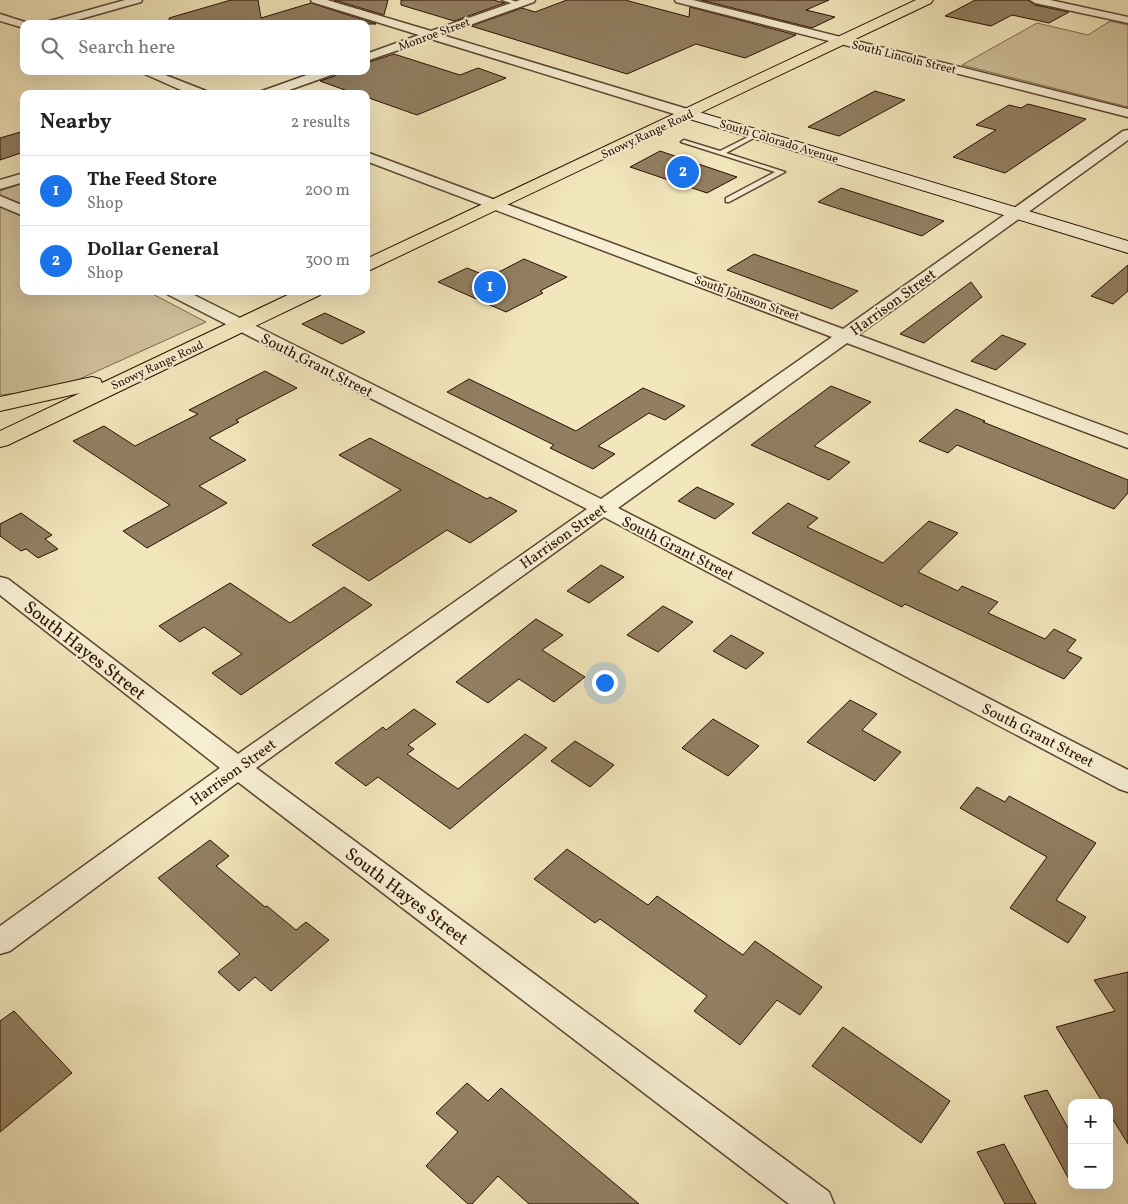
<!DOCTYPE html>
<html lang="en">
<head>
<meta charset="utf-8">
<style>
  body { margin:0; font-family:Vollkorn,serif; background:#f6f6f6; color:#222 }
  .controls { position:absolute; right:15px; bottom:15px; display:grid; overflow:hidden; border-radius:10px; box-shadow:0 5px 20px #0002 }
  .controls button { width:45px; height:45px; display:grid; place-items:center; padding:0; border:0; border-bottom:1px solid #e0e0e0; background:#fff; color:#222; font:25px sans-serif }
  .you { position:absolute; left:604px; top:682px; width:18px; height:18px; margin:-12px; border:4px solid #fff; border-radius:50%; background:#1a73e8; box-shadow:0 0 0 8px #1a73e833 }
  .badge { display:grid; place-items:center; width:32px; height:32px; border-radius:50%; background:#1a73e8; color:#fff; font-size:16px; font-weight:700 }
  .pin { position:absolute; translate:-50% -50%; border:2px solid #fff; box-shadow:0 1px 5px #0006 }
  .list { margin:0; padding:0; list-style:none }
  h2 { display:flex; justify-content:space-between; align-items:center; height:65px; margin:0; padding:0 20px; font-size:21px }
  h2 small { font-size:16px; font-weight:400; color:#767676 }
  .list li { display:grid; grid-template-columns:32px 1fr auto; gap:15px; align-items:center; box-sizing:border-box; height:70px; padding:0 20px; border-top:1px solid #e0e0e0 }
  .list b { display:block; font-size:19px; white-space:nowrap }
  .list p { margin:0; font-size:16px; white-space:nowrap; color:#767676 }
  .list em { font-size:16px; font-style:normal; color:#767676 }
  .icon { flex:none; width:28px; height:28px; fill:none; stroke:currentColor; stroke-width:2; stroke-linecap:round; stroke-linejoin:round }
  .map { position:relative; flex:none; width:1128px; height:1204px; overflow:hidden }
  .search { position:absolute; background:#fff; box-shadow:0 5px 20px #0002; left:20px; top:20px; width:350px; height:55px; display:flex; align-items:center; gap:12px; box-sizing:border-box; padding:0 18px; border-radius:10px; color:#767676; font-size:19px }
  .panel { position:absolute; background:#fff; box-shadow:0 5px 20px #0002; left:20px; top:90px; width:350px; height:205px; border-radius:10px }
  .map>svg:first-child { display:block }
  .green { fill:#d0c19c; stroke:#7e684e }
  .building { fill:#927f62; stroke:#2b0f00 }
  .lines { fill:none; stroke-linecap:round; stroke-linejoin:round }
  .lane-casing { stroke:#5d452f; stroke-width:3 }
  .street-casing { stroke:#5d452f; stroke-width:3 }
  .secondary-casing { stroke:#2b0f00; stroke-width:2 }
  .primary-casing { stroke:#2b0f00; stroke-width:2 }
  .lane { fill:#f7efd3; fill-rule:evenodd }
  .street { fill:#f7efd3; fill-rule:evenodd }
  .secondary { fill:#f7efd3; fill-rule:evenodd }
  .primary { fill:#f2e6bc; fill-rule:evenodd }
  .labels { text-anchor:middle; stroke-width:4; stroke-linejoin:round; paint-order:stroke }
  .far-street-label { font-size:12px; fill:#2b0f00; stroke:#f7efd3 }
  .street-label { font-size:15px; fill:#2b0f00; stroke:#f7efd3 }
  .near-street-label { font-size:18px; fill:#2b0f00; stroke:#f7efd3 }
</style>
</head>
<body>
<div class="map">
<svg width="1128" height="1204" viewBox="0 0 1128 1204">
  <rect width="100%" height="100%" fill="#f2e6bc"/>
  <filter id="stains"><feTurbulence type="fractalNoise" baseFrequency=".004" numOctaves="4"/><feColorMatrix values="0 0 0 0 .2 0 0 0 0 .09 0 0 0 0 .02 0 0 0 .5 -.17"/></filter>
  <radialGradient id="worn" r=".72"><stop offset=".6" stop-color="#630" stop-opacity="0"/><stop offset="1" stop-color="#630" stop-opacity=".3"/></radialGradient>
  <!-- green -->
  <g class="green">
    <polygon points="1110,21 1128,25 1128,107 962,65 1037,23 1088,35"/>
    <polygon points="24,183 24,291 147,291 206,322 73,382 38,391 0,395 0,191"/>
  </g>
  <!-- building -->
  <g class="building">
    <polygon points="231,0 258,0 261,18 311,3 376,24 170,24 169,18"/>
    <polygon points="334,0 388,0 384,15"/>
    <polygon points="401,0 493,0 505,3 454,21 401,5"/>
    <polygon points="567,0 625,0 689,17 690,7 796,35 745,58 696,44 627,74 471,26 522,8 535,12"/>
    <polygon points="701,0 829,0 806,10 835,17 812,28"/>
    <polygon points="975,0 1028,0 1035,5 1069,12 1049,23 1012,15 991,26 945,16"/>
    <polygon points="394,54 460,75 478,68 506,78 417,115 366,97 366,94 356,94 320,81 335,76 338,71 366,71 366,63"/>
    <polygon points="875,91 905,100 839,136 808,127"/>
    <polygon points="1028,104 1086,119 1005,173 953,157 996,130 976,125 1009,105 1021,108"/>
    <polygon points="24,131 24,152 0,160 0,138"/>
    <polygon points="660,151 737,177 707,193 630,167"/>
    <polygon points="841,188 944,221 922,236 818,202"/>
    <polygon points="754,254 858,291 832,309 727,270"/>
    <polygon points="524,259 567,277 540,291 543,293 506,312 438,282 467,268 489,277"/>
    <polygon points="1128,265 1128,291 1113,304 1091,296"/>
    <polygon points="971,282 982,297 924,343 900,334"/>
    <polygon points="325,313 365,332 342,344 302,324"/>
    <polygon points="1002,335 1026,344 996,370 971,361"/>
    <polygon points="265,371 297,388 236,420 239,422 209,438 246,460 199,486 227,503 147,548 123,531 170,505 73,441 104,426 135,446 198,414 189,410"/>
    <polygon points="469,379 576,431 643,388 685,406 665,420 649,413 598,446 615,454 593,469 550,448 554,445 447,392"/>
    <polygon points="831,386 871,402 814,446 850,462 829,480 751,445"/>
    <polygon points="956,409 985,421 983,422 1128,480 1128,493 1114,509 957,445 948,453 919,441"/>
    <polygon points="370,438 487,499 490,497 517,511 470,543 447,530 369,581 312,545 401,490 339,455"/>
    <polygon points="697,487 734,504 715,519 678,501"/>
    <polygon points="788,503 818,518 807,527 883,563 929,521 958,533 918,572 958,591 962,586 998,602 988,613 1045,639 1054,629 1076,640 1067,651 1082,658 1064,679 905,604 902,607 752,533"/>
    <polygon points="21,513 52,535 45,539 58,549 38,558 26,549 21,551 0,536 0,524"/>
    <polygon points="601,565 624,577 589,603 567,591"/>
    <polygon points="230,583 290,623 344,587 372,605 241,695 212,673 242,654 204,627 180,642 159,626"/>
    <polygon points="663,606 693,622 658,652 627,635"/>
    <polygon points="536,619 563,635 542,650 585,677 554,702 519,679 488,703 456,682"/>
    <polygon points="731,635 764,653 746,669 713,651"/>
    <polygon points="850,700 877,714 862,730 901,752 875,781 807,742"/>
    <polygon points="414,709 436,724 408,745 414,749 407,754 458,789 525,734 547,748 450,829 378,777 366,786 335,763 383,727 386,730"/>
    <polygon points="713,719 759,746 728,776 682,748"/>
    <polygon points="575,741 614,765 590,787 551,761"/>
    <polygon points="977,787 1005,802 1009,796 1096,843 1056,900 1086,917 1068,943 1010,908 1047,857 960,808"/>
    <polygon points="210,840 229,856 216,866 265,907 267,906 296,930 306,922 329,940 271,991 255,977 239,991 218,972 240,954 158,878"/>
    <polygon points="567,849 648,905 657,896 743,955 755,941 822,987 800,1015 777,1000 740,1045 694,1011 707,996 600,919 595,923 534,879"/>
    <polygon points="1128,972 1128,1144 1109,1113 1109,1103 1103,1103 1056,1027 1115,1011 1094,980"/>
    <polygon points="14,1011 72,1073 0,1132 0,1021"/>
    <polygon points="843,1027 950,1101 921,1143 812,1066"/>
    <polygon points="467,1083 488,1101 501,1088 639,1204 529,1204 498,1176 472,1204 468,1204 426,1166 458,1132 436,1113"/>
    <polygon points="1047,1090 1072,1135 1072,1185 1024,1096"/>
    <polygon points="1004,1144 1036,1204 1005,1204 977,1152"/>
  </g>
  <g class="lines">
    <defs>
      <g id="lane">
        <polygon points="502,0 511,0 522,4 519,6"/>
        <polygon points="756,133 761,134 726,153 785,172 729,202 726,202 726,198 775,172 681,142 684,140 720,151"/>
      </g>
      <g id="street">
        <polygon points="125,0 142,0 141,2 63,24 45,24 46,22"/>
        <polygon points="311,0 327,0 431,31 520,0 535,0 534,2 442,35 694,111 695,114 689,118 684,117 431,39 366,61 366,54 419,35 312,2"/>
        <polygon points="675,0 693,0 1128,109 1128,117 676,2"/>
        <polygon points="1030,0 1050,0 1128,17 1128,23 1035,3"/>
        <polygon points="0,14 28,23 29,24 24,24 24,28 0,21"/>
        <polygon points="138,71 155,71 206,91 208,94 190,94"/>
        <polygon points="318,71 336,71 334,74 278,94 260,94 262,91"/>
        <polygon points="1128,130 1128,140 858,335 1128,435 1128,448 847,343 618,508 1128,770 1128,792 1119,789 604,517 256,768 829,1192 834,1204 789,1204 238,782 10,951 0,954 0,926 220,768 0,595 0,577 8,579 238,754 587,509 167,294 165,291 186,291 601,499 832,337 366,161 366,152 843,329 1123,131"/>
        <polygon points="24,173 24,182 0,189 0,180"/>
        <polygon points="0,196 24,206 24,216 0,206"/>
      </g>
      <polygon id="secondary" points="689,109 1128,241 1128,253 683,117 681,114 683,111"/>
      <g id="primary">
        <polygon points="916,0 933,0 931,3 366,272 366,259"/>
        <polygon points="296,291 323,291 320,295 8,445 0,447 0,431 80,393 0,411 0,397 92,377 100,379 102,383"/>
      </g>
    </defs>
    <!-- lane casing -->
    <use href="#lane" class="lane-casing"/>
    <!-- street casing -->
    <use href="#street" class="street-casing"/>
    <!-- secondary casing -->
    <use href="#secondary" class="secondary-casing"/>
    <!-- primary casing -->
    <use href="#primary" class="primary-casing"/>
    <!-- lane -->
    <use href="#lane" class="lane"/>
    <!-- street -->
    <use href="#street" class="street"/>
    <!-- secondary -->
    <use href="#secondary" class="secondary"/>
    <!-- primary -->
    <use href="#primary" class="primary"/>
  </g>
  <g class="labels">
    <!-- far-street labels -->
    <g class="far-street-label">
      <text transform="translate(434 34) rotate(-20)" y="4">Monroe Street</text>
      <text transform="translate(904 57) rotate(14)" y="4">South Lincoln Street</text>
      <text transform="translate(647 134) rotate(-25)" y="4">Snowy Range Road</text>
      <text transform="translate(779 141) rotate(17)" y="4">South Colorado Avenue</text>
      <text transform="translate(747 298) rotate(20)" y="4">South Johnson Street</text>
      <text transform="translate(157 365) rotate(-25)" y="4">Snowy Range Road</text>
    </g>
    <!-- street labels -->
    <g class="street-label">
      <text transform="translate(893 302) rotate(-36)" y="5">Harrison Street</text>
      <text transform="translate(317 365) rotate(27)" y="5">South Grant Street</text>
      <text transform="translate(563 536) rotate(-35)" y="5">Harrison Street</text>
      <text transform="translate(678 548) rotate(27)" y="5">South Grant Street</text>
      <text transform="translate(1038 735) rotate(27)" y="5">South Grant Street</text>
      <text transform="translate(233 772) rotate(-36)" y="5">Harrison Street</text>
    </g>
    <!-- near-street labels -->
    <g class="near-street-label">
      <text transform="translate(85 650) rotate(38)" y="6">South Hayes Street</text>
      <text transform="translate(407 896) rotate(37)" y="6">South Hayes Street</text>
    </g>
  </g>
  <rect width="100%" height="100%" filter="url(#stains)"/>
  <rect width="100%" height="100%" fill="url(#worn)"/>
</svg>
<div class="controls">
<button>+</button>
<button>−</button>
</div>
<div class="you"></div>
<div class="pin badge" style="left:490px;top:287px">1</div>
<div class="pin badge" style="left:683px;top:172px">2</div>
<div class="search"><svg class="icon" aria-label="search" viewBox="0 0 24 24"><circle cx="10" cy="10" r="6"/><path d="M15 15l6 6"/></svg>Search here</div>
<section class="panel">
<h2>Nearby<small>2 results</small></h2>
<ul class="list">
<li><span class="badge">1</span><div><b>The Feed Store</b><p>Shop</p></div><em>200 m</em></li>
<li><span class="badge">2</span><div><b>Dollar General</b><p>Shop</p></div><em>300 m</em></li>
</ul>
</section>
</div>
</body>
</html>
